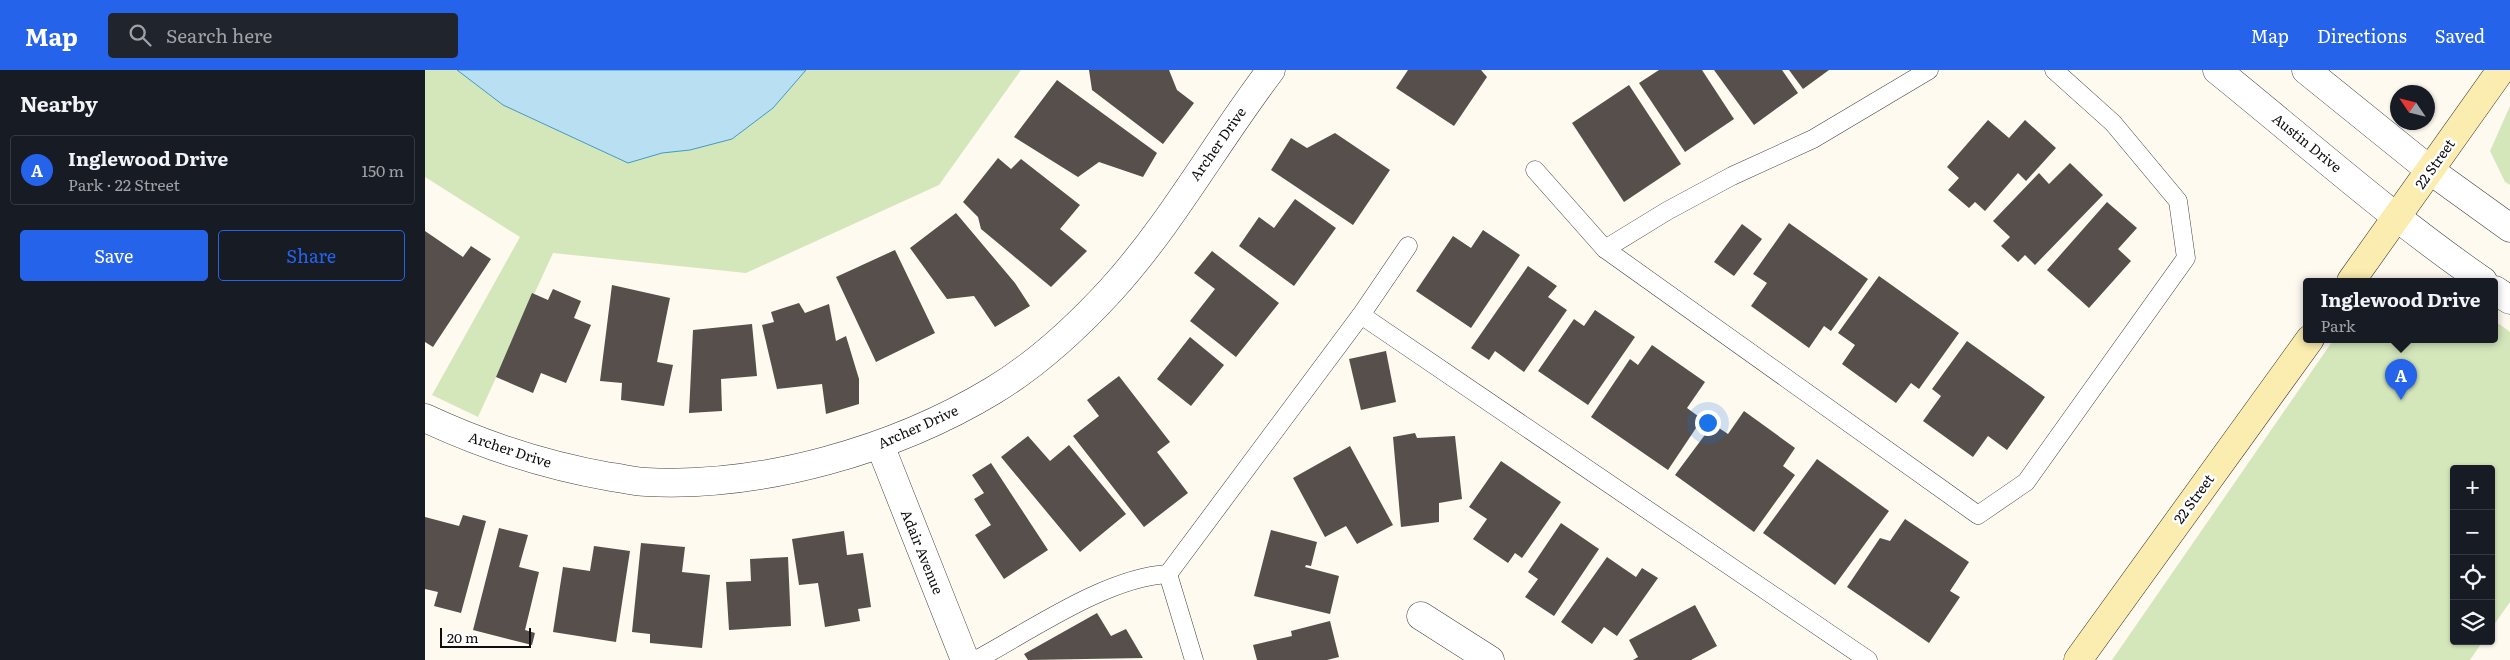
<!DOCTYPE html>
<html lang="en">
<head>
<meta charset="utf-8">
<style>
  body { margin:0; font-family:Literata,serif; background:#20242c; color:#f1f3f6 }
  .controls { position:absolute; right:15px; bottom:15px; display:grid; overflow:hidden; border-radius:5px; box-shadow:0 1px 4px #0004 }
  .controls button { width:45px; height:45px; display:grid; place-items:center; padding:0; border:0; border-bottom:1px solid #363941; background:#171b24; color:#f1f3f6; font:25px sans-serif }
  .compass { position:absolute; left:1965px; top:15px; width:45px; height:45px; border-radius:50%; background:#171b24; box-shadow:0 1px 4px #0004; rotate:305deg }
  .scale { position:absolute; left:15px; bottom:12px; width:91px; box-sizing:border-box; padding-left:5px; border:2px solid #0e0e0e; border-top:0; font-size:14px; line-height:18px; white-space:nowrap; color:#0e0e0e; -webkit-text-stroke:4px #fff; paint-order:stroke }
  .you { position:absolute; left:1282px; top:352px; width:18px; height:18px; margin:-12px; border:4px solid #fff; border-radius:50%; background:#1a73e8; box-shadow:0 0 0 8px #1a73e833 }
  .badge { display:grid; place-items:center; width:32px; height:32px; border-radius:50%; background:#2563eb; color:#fff; font-size:16px; font-weight:700 }
  .pin { position:absolute; translate:-50% -41px; filter:drop-shadow(0 1px 2px #0008) }
  .pin::after { content:''; position:absolute; top:26px; width:18px; height:15px; background:inherit; clip-path:polygon(0 0,100% 0,50% 100%) }
  .popup { position:absolute; left:1878px; top:208px; width:195px; height:65px; box-sizing:border-box; display:grid; place-content:center; border-radius:5px; background:#171b24; filter:drop-shadow(0 1px 4px #0005); font-size:16px; white-space:nowrap; color:#9ea1a6 }
  .popup b { font-size:19px; color:#f1f3f6 }
  .popup::after { content:''; position:absolute; left:50%; top:100%; margin-left:-10px; border:10px solid transparent; border-top-color:#171b24 }
  .list { margin:0; padding:0; list-style:none }
  h2 { display:flex; justify-content:space-between; align-items:center; height:65px; margin:0; padding:0 20px; font-size:21px }
  h2 small { font-size:16px; font-weight:400; color:#9ea1a6 }
  .list li { display:grid; grid-template-columns:32px 1fr auto; gap:15px; align-items:center; box-sizing:border-box; height:70px; margin:0 10px 10px; padding:0 10px; border:1px solid #363941; border-radius:5px }
  .list b { display:block; font-size:19px; white-space:nowrap }
  .list p { margin:0; font-size:16px; white-space:nowrap; color:#9ea1a6 }
  .list em { font-size:16px; font-style:normal; color:#9ea1a6 }
  .actions { display:flex; gap:10px; padding:15px 20px }
  .actions a { flex:1; padding:11px 0; border:1px solid #2563eb; border-radius:5px; text-align:center; font-size:18px; color:#2563eb }
  .actions .main { background:#2563eb; color:#fff }
  .icon { flex:none; width:28px; height:28px; fill:none; stroke:currentColor; stroke-width:2; stroke-linecap:round; stroke-linejoin:round }
  .map { position:relative; flex:none; width:2085px; height:590px; overflow:hidden }
  header { display:flex; align-items:center; gap:30px; box-sizing:border-box; height:70px; padding:0 25px; background:#2563eb; color:#fff }
  header strong { font-size:24px }
  nav { display:flex; gap:28px; margin-inline-start:auto; font-size:18px }
  .search { width:350px; height:45px; background:#20242c; display:flex; align-items:center; gap:12px; box-sizing:border-box; padding:0 18px; border-radius:5px; color:#9ea1a6; font-size:19px }
  main { display:flex }
  aside { flex:1; background:#171b24 }
  .map>svg:first-child { display:block }
  .green { fill:#d4e7bb }
  .water { fill:#b8e0f2; stroke:#4399c5 }
  .building { fill:#564f4b }
  .lines { fill:none; stroke-linecap:round; stroke-linejoin:round }
  .service-casing { stroke:#414141; stroke-width:19 }
  .minor-casing { stroke:#414141; stroke-width:29 }
  .tertiary-casing { stroke:#414141; stroke-width:29 }
  .secondary-casing { stroke:#303030; stroke-width:29 }
  .service { stroke:#fff; stroke-width:18 }
  .minor { stroke:#fff; stroke-width:28 }
  .tertiary { stroke:#fff; stroke-width:28 }
  .secondary { stroke:#faedaf; stroke-width:28 }
  .labels { text-anchor:middle; stroke-width:5; stroke-linejoin:round; paint-order:stroke }
  .street-label { font-size:14px; fill:#0e0e0e; stroke:#fff }
</style>
</head>
<body>
<header>
<strong>Map</strong>
<div class="search"><svg class="icon" aria-label="search" viewBox="0 0 24 24"><circle cx="10" cy="10" r="6"/><path d="M15 15l6 6"/></svg>Search here</div>
<nav><a>Map</a><a>Directions</a><a>Saved</a></nav>
</header>
<main>
<aside>
<h2>Nearby<small></small></h2>
<ul class="list">
<li><span class="badge">A</span><div><b>Inglewood Drive</b><p>Park · 22 Street</p></div><em>150 m</em></li>
</ul>
<div class="actions"><a class="main">Save</a><a>Share</a></div>
</aside>
<div class="map">
<svg width="2085" height="590" viewBox="0 0 2085 590">
  <rect width="100%" height="100%" fill="#fefaf0"/>
  <!-- green -->
  <g class="green">
    <polygon points="0,0 596,0 514,115 321,203 128,183 53,347 7,325 95,167 0,107"/>
    <polygon points="2085,36 2085,115 2080,112 2065,81"/>
    <polygon points="2070,251 2085,262 2085,532 2066,559 2066,399 2029,399 2029,571 2058,571 2045,590 1687,590 1909,269 2070,269"/>
  </g>
  <!-- water -->
  <polygon class="water" points="32,0 381,0 348,38 307,69 265,80 237,83 203,93 78,35"/>
  <!-- building -->
  <g class="building">
    <polygon points="664,0 744,0 752,20 769,33 738,74 667,20"/>
    <polygon points="983,0 1056,0 1062,7 1029,56 971,18"/>
    <polygon points="1234,0 1277,0 1309,49 1260,82 1214,13"/>
    <polygon points="1289,0 1357,0 1373,23 1329,55"/>
    <polygon points="1364,0 1404,0 1378,19"/>
    <polygon points="632,10 732,83 718,107 674,92 653,107 589,67"/>
    <polygon points="1204,15 1256,94 1199,132 1147,53"/>
    <polygon points="1563,50 1584,68 1600,50 1631,78 1601,111 1593,103 1560,141 1550,132 1544,138 1523,120 1534,108 1522,97"/>
    <polygon points="910,63 965,100 928,155 846,100 866,68 882,78"/>
    <polygon points="573,88 586,99 596,89 655,135 635,159 662,181 626,217 556,159 553,147 538,132"/>
    <polygon points="1645,93 1678,125 1610,195 1600,185 1593,192 1576,176 1585,167 1568,151 1614,103 1624,114"/>
    <polygon points="870,129 911,158 869,216 814,176 834,147 849,158"/>
    <polygon points="1682,132 1712,158 1693,179 1706,191 1664,238 1622,200"/>
    <polygon points="531,143 590,213 605,236 570,257 549,226 522,229 485,178"/>
    <polygon points="1364,153 1443,209 1406,261 1399,256 1384,278 1326,236 1342,213 1328,204"/>
    <polygon points="1317,154 1337,169 1309,206 1289,192"/>
    <polygon points="1058,160 1095,185 1046,258 991,221 1028,166 1046,178"/>
    <polygon points="0,161 38,187 46,176 66,189 8,277 0,272"/>
    <polygon points="470,180 510,263 451,292 411,207"/>
    <polygon points="787,181 854,233 811,287 765,251 790,219 769,203"/>
    <polygon points="1103,196 1132,216 1123,227 1142,240 1099,302 1070,281 1064,290 1046,278"/>
    <polygon points="1454,206 1534,263 1494,319 1486,313 1471,333 1417,294 1430,275 1413,263"/>
    <polygon points="187,215 245,228 232,292 248,295 239,336 196,330 197,313 175,311"/>
    <polygon points="128,219 156,231 149,248 166,255 141,313 116,303 108,323 71,307 107,223 123,230"/>
    <polygon points="374,233 380,243 404,234 411,271 421,266 434,309 434,334 401,344 397,314 352,319 337,255 349,252 346,242"/>
    <polygon points="1170,240 1210,267 1163,335 1113,301 1149,249 1159,256"/>
    <polygon points="327,254 332,306 296,309 297,341 264,343 268,260"/>
    <polygon points="765,267 799,295 766,336 732,309"/>
    <polygon points="1542,271 1620,327 1582,380 1563,366 1548,387 1498,351 1516,326 1507,319"/>
    <polygon points="1227,275 1280,312 1262,338 1277,349 1243,400 1166,347 1205,289 1213,295"/>
    <polygon points="961,281 971,332 936,340 924,289"/>
    <polygon points="694,306 745,372 732,382 763,423 719,457 648,366 674,346 662,330"/>
    <polygon points="1319,341 1370,378 1358,396 1370,405 1329,462 1250,405 1288,354 1303,364"/>
    <polygon points="990,363 992,368 1030,366 1037,429 1014,433 1014,452 976,457 968,367"/>
    <polygon points="603,366 625,391 644,375 701,444 655,482 576,387"/>
    <polygon points="925,376 968,455 932,474 921,456 900,467 868,408"/>
    <polygon points="1392,389 1464,441 1410,515 1338,463"/>
    <polygon points="1076,391 1136,432 1097,488 1090,483 1083,493 1048,469 1062,449 1044,437"/>
    <polygon points="566,393 623,480 579,509 550,465 566,455 549,429 559,423 547,405"/>
    <polygon points="38,445 61,451 36,543 9,536 13,522 0,519 0,447 34,456"/>
    <polygon points="1480,449 1544,492 1525,521 1535,527 1504,573 1422,517 1455,468 1465,471"/>
    <polygon points="1136,453 1174,479 1129,546 1100,527 1113,509 1103,502"/>
    <polygon points="74,458 103,465 94,497 114,502 100,560 110,563 107,575 48,560"/>
    <polygon points="846,460 892,472 886,496 881,495 880,497 914,506 905,544 829,526"/>
    <polygon points="419,461 422,485 438,483 446,537 433,539 435,551 400,557 393,513 374,515 367,469"/>
    <polygon points="216,473 260,477 257,502 285,505 277,578 225,573 225,564 207,562"/>
    <polygon points="169,476 205,481 191,572 128,562 138,497 165,501"/>
    <polygon points="363,487 366,556 304,560 301,512 326,511 325,489"/>
    <polygon points="1182,487 1211,507 1217,498 1233,508 1192,566 1179,557 1167,574 1136,552"/>
    <polygon points="1270,535 1292,576 1266,590 1208,590 1213,587 1204,570"/>
    <polygon points="672,543 686,566 701,559 718,588 603,590 599,584"/>
    <polygon points="905,551 914,587 902,590 832,590 828,575 867,566 866,561"/>
  </g>
  <g class="lines">
    <defs>
      <g id="service">
        <polyline points="1110,100 1180,179 1553,445 1601,412 1761,188 1753,131 1688,53 1629,0"/>
        <polyline points="1180,179 1242,141 1307,106 1388,69 1504,0"/>
        <polyline points="936,245 1443,590"/>
        <polyline points="743,504 936,245 983,176"/>
        <polyline points="743,504 769,590"/>
        <path d="M 551,590 C 605,561 682,507 743,504"/>
      </g>
      <g id="minor">
        <path d="M 0,348 C 58,375 122,396 186,407 C 197,408 209,412 221,412 C 337,418 470,380 569,320 C 612,294 652,257 686,220 C 747,153 791,72 846,0"/>
        <polyline points="455,375 540,590"/>
        <polyline points="996,546 1065,590"/>
      </g>
      <g id="tertiary">
        <path d="M 1792,0 C 1880,71 1965,147 2058,211"/>
        <polyline points="1881,0 2006,101 2085,158"/>
        <polyline points="2070,220 2085,230"/>
      </g>
      <g id="secondary">
        <polyline points="1926,211 2076,0"/>
        <polyline points="1653,590 1885,269"/>
      </g>
    </defs>
    <!-- service casing -->
    <use href="#service" class="service-casing"/>
    <!-- minor casing -->
    <use href="#minor" class="minor-casing"/>
    <!-- tertiary casing -->
    <use href="#tertiary" class="tertiary-casing"/>
    <!-- secondary casing -->
    <use href="#secondary" class="secondary-casing"/>
    <!-- service -->
    <use href="#service" class="service"/>
    <!-- minor -->
    <use href="#minor" class="minor"/>
    <!-- tertiary -->
    <use href="#tertiary" class="tertiary"/>
    <!-- secondary -->
    <use href="#secondary" class="secondary"/>
  </g>
  <g class="labels">
    <!-- street labels -->
    <g class="street-label">
      <text transform="translate(1882 73) rotate(39)" y="5">Austin Drive</text>
      <text transform="translate(793 74) rotate(-55)" y="5">Archer Drive</text>
      <text transform="translate(2010 94) rotate(-55)" y="5">22 Street</text>
      <text transform="translate(493 357) rotate(-24)" y="5">Archer Drive</text>
      <text transform="translate(85 380) rotate(18)" y="5">Archer Drive</text>
      <text transform="translate(1769 429) rotate(-54)" y="5">22 Street</text>
      <text transform="translate(497 482) rotate(68)" y="5">Adair Avenue</text>
    </g>
  </g>
</svg>
<div class="controls">
<button>+</button>
<button>−</button>
<button><svg class="icon" aria-label="locate" viewBox="0 0 24 24"><circle cx="12" cy="12" r="6"/><path d="M12 2v4M12 18v4M2 12h4M18 12h4"/></svg></button>
<button><svg class="icon" aria-label="layers" viewBox="0 0 24 24"><path d="M12 4l9 5-9 5-9-5zM3 14l9 5 9-5"/></svg></button>
</div>
<svg class="compass" viewBox="-18 -18 36 36"><path d="M0-13l5 13h-10z" fill="#e53935"/><path d="M0 13l5-13h-10z" fill="#9ea1a6"/></svg>
<div class="scale">20 m</div>
<div class="you"></div>
<div class="pin badge" style="left:1976px;top:330px">A</div>
<div class="popup"><b>Inglewood Drive</b>Park</div>
</div>
</main>
</body>
</html>
